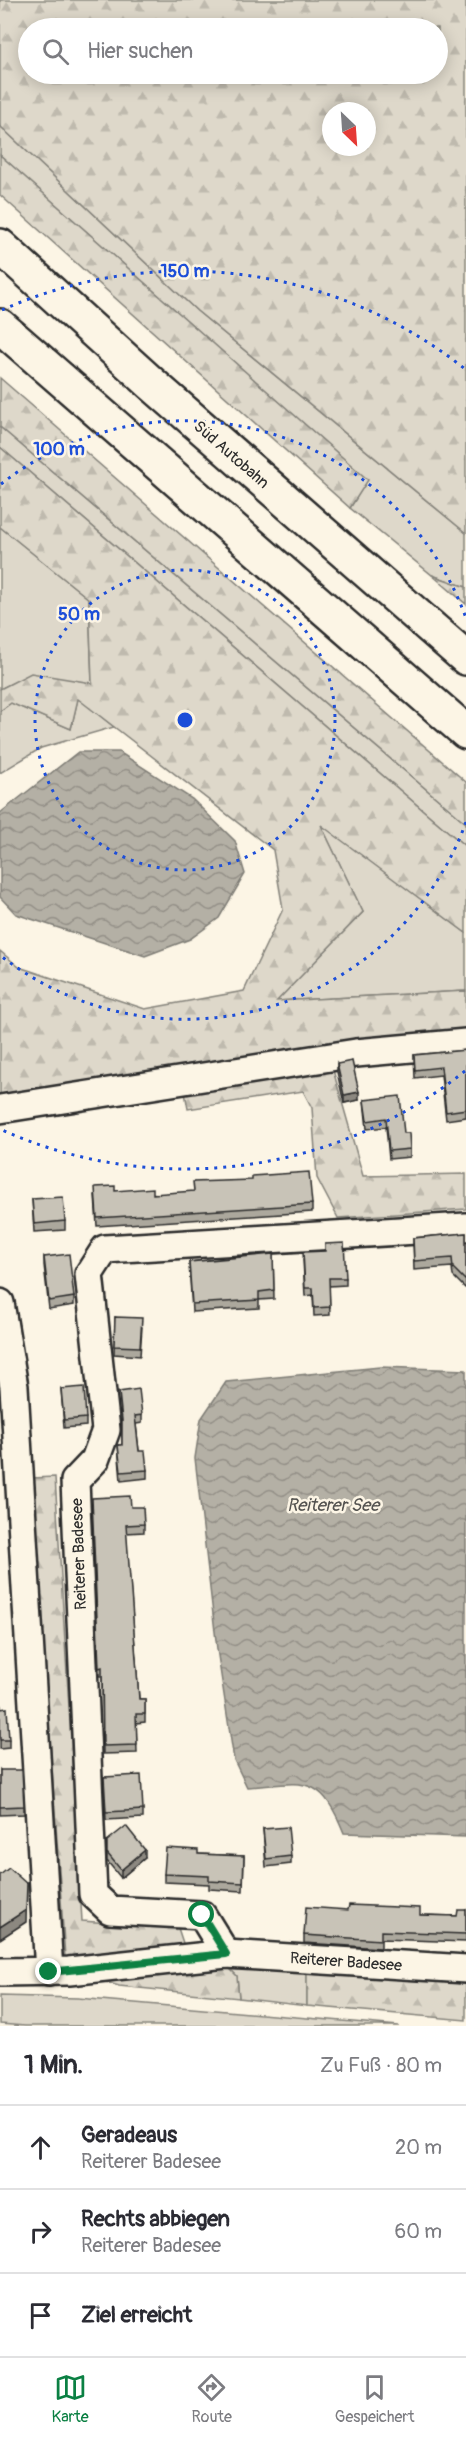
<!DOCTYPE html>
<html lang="de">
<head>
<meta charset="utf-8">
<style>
  body { margin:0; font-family:Pangolin,sans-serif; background:#f2f2f3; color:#2b2b33 }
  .compass { position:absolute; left:322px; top:102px; width:54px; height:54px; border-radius:50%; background:#fff; box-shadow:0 3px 15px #0003; rotate:155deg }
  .stop { position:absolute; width:18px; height:18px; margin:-14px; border:4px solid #0b8043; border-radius:50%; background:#fff }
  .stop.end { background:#0b8043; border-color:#fff; box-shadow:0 2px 6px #0008 }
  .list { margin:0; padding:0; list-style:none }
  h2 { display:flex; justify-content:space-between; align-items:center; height:78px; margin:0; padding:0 24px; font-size:26px }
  h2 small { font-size:20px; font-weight:400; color:#7c7c81 }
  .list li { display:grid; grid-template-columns:39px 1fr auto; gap:18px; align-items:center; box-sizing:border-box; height:84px; padding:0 24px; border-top:2px solid #e1e1e2 }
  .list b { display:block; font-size:22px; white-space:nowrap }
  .list p { margin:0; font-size:20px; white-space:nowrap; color:#7c7c81 }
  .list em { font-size:20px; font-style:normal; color:#7c7c81 }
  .icon { flex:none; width:33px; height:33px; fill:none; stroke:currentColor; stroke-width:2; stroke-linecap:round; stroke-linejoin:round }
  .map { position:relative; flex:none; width:466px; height:2026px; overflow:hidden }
  .search { position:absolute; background:#fff; box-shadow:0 3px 15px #0003; left:18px; right:18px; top:18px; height:66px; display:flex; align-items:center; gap:15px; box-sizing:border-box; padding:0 21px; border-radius:33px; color:#7c7c81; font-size:22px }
  .sheet { height:330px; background:#fff }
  nav { display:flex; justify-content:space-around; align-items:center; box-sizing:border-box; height:84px; border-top:2px solid #e1e1e2; background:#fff; font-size:16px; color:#7c7c81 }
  nav a { display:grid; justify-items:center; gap:3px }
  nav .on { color:#0b8043 }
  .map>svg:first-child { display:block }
  .green { fill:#ded8ca; stroke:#84827a; stroke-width:1.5 }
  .forest { fill:url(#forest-firs); stroke:#84827a; stroke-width:1.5; fill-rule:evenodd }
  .water { fill:url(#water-waves); stroke:#7d7b74; stroke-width:1.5 }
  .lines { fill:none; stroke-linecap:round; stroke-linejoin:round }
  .minor-casing { stroke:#2b2b2b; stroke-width:32 }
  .highway-casing { stroke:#2b2b2b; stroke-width:38 }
  .minor { stroke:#fcf5e5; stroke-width:27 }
  .highway { stroke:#fcf5e5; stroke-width:33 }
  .wall { fill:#aca89d; stroke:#2b2b2b; stroke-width:1.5 }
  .shaded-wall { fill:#8c8880; stroke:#2b2b2b; stroke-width:1.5 }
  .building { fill:#c8c3b7; stroke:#2b2b2b; stroke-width:1.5 }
  .route { stroke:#0b8043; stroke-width:8 }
  .ring { fill:none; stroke:#1d4ed8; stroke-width:3; stroke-dasharray:3 6 }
  .labels { text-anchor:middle; stroke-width:5; stroke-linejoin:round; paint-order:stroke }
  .street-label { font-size:16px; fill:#2b2b2b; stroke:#fcf5e5 }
  .water-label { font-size:18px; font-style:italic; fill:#545350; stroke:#fcf5e5 }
  .centre { fill:#1d4ed8; stroke:#fcf5e5; stroke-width:3 }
  .ring-label { font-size:18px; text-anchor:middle; font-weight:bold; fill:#1d4ed8; stroke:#fcf5e5; stroke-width:5; stroke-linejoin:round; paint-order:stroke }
</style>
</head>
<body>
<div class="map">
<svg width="466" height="2026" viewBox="0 0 466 2026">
  <defs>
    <pattern id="forest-firs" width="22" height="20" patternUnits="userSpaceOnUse" patternTransform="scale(1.5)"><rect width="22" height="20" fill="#ded8ca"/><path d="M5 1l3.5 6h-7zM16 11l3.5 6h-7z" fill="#bfbaae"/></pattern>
    <pattern id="water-waves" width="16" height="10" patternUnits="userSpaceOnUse" patternTransform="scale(1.5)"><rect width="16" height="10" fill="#b4b0a5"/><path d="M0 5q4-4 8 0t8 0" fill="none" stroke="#938f87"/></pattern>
  </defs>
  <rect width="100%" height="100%" fill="#fcf5e5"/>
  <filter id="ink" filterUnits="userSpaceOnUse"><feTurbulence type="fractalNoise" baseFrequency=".0167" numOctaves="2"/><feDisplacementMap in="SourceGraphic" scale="12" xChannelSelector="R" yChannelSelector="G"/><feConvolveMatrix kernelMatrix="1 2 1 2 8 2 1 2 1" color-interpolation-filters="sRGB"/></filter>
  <g filter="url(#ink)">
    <!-- green -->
    <g class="green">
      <polygon points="0,126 197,311 466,533 466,587 432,575 350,508 367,480 0,155"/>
      <polygon points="0,427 466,823 466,847 0,447"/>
      <polygon points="0,527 89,599 92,684 31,674 0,689"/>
      <polygon points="78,698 114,727 41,748 0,773 0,711 11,703 71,729"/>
      <polygon points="320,823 466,933 466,991 276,1001 363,912"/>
      <polygon points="229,1968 307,1972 307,2006 239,1998 237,1976"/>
      <polygon points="0,1996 78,1998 399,2026 25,2026 0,2024"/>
    </g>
    <!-- forest -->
    <g class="forest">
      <path d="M 0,0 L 466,0 L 466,533 L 197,311 L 0,126 ZM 28,28 L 438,28 L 438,74 L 28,74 ZM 331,111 L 367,111 L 367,147 L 331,147 Z"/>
      <polygon points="0,155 368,480 350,508 0,195"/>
      <polygon points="0,378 466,782 466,823 0,427"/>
      <polygon points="0,447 466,847 466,933 321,825 363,912 277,1001 466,991 466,1033 0,1100 0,951 19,967 145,1009 244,991 283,909 273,850 78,699 71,729 11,703 0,711 0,689 31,673 92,683 89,599 0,527"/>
      <polygon points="432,575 466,587 466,604"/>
      <polygon points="331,1063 363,1176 466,1174 466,1209 338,1218 317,1178 312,1108 303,1091 188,1109 184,1087"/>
      <polygon points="55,1477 82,1921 178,1928 185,1949 65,1957 32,1478"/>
      <polygon points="229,1968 237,1976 239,1998 119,1986 78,1974"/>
      <polygon points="307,1972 466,1984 466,2020 307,2006"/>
    </g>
    <!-- water -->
    <g class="water">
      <polygon points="78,752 119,752 192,799 235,841 245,874 219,918 190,939 145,956 16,914 0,897 0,813"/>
      <path d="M 380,1367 L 466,1370 L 466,1837 L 344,1833 C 320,1773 305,1783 247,1787 L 234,1760 L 217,1649 L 195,1458 L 201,1419 L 226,1382 Z"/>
    </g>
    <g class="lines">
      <defs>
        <g id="minor">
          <polyline points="0,1109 356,1053 466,1043"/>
          <polyline points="0,1303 14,1387 49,1972"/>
          <polyline points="226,1954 202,1915 110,1910 93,1894 75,1481 95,1460 106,1430 89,1274 105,1249 466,1227"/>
          <polyline points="0,1972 69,1971 226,1954 466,1969"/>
        </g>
        <g id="highway">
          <polyline points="0,246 151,383 466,658"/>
          <polyline points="0,326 466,732"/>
        </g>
      </defs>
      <!-- minor casing -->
      <use href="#minor" class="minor-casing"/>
      <!-- highway casing -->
      <use href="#highway" class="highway-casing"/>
      <!-- minor -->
      <use href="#minor" class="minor"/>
      <!-- highway -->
      <use href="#highway" class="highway"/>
    </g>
    <!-- wall -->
    <g class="wall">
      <polygon points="466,1050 466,1117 446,1120 441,1075 415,1078 414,1055"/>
      <polygon points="337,1064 359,1100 344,1103 337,1072"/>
      <polygon points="364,1100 404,1133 410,1149 410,1157 389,1159 386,1127 367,1129"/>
      <polygon points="115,1191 312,1204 312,1212 97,1226 95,1195"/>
      <polygon points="32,1199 65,1221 65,1230 34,1232"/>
      <polygon points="466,1233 466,1288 465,1288 453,1276 452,1267 414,1270 413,1238"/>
      <polygon points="325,1251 346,1278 346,1285 329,1286 330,1315 314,1316 313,1295 305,1296 303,1259"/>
      <polygon points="273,1254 274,1299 259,1300 259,1308 192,1312 189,1262"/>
      <polygon points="44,1257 74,1297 74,1305 49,1309 44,1265"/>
      <polygon points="115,1317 142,1327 140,1356 114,1354"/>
      <polygon points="61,1389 86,1418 86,1426 64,1428"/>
      <polygon points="119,1392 142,1415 142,1423 136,1424 139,1451 147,1470 147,1478 121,1481 118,1445 122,1445 122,1428"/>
      <polygon points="92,1507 131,1507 144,1524 144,1532 126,1533 139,1699 145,1699 145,1722 136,1723 137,1753 103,1754 102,1676 99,1676"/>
      <polygon points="0,1703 9,1740 9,1748 0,1749"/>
      <polygon points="0,1770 24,1806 24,1814 0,1815"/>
      <polygon points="104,1777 143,1810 143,1818 106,1820"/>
      <polygon points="263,1829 291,1856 291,1864 266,1867"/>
      <polygon points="107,1841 145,1858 121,1878 107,1861"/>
      <polygon points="198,1854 244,1856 243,1891 209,1889 209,1884 164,1882 164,1874"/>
      <polygon points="466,1910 466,1942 381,1939 381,1948 304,1943 304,1935 420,1915 457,1916"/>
    </g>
    <!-- shaded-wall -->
    <g class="shaded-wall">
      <polygon points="359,1092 359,1100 344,1103 344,1095"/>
      <polygon points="145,1850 145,1858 121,1878 121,1870"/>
      <polygon points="27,1884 26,1922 0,1939 0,1927"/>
    </g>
    <!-- building -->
    <g class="building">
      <polygon points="466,1050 466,1109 446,1112 441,1067 415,1070 414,1055"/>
      <polygon points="352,1061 359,1092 344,1095 337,1064"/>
      <polygon points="400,1096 404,1133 409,1133 410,1149 389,1151 386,1118 367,1121 364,1100"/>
      <polygon points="309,1172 312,1204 97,1218 95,1187 115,1186 115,1191 153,1188 153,1194 194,1191 193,1182 252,1180 252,1176"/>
      <polygon points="63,1197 65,1221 34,1224 32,1199"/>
      <polygon points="466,1233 466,1280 465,1280 453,1268 452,1258 414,1261 413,1238"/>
      <polygon points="344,1243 346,1278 329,1278 330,1307 314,1308 313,1288 305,1288 303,1252 325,1251 325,1244"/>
      <polygon points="69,1254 74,1297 49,1301 44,1257"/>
      <polygon points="273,1254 274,1290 259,1292 259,1300 192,1304 189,1262"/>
      <polygon points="115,1317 142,1318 140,1347 114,1346"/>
      <polygon points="84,1387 86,1418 64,1420 61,1389"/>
      <polygon points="139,1389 142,1415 135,1416 139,1451 145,1451 147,1470 121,1472 118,1445 122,1445 122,1420 119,1392"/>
      <polygon points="130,1496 131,1507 143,1507 144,1524 126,1525 139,1699 145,1699 145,1714 136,1714 137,1745 103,1746 102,1667 99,1668 92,1498"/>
      <polygon points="0,1703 1,1709 7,1708 9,1740 0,1740"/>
      <polygon points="0,1770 22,1770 24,1806 0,1807"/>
      <polygon points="141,1775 143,1810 106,1812 104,1777"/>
      <polygon points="126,1826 145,1850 121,1870 107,1853 107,1841"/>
      <polygon points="288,1827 291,1856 266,1859 263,1829"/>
      <polygon points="166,1848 198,1850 198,1854 244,1856 243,1883 209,1881 209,1876 164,1874"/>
      <polygon points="9,1868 27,1884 26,1910 0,1927 0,1875"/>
      <polygon points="349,1905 420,1908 420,1915 457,1916 458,1910 466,1910 466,1934 381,1931 381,1940 304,1935 306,1907 348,1910"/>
    </g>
  </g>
  <g class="lines" filter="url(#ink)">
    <!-- route -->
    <polyline class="route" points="49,1972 226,1954 202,1915"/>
  </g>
  <!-- distance rings -->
  <g class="ring">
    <circle cx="185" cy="720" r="150"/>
    <path d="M466 822A299 299 0 0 1 1 956M1 484A299 299 0 0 1 466 618"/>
    <path d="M465 1071A449 449 0 0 1 2 1130M2 310A449 449 0 0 1 465 369"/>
  </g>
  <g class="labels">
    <!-- street labels -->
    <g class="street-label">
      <text transform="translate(232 454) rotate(41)" y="6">Süd Autobahn</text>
      <text transform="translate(78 1554) rotate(-92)" y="6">Reiterer Badesee</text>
      <text transform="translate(346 1961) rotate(4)" y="6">Reiterer Badesee</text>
    </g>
    <!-- water labels -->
    <g class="water-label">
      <text x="333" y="1511">Reiterer See</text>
    </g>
  </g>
  <circle cx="185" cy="720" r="9" class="centre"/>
  <g class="ring-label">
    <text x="185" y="277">150 m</text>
    <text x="59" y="455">100 m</text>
    <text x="79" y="620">50 m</text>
  </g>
</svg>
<svg class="compass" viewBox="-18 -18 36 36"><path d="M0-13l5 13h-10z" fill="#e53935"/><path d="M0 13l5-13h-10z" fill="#7c7c81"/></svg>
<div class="stop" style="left:202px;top:1915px"></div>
<div class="stop end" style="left:49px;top:1972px"></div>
<div class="search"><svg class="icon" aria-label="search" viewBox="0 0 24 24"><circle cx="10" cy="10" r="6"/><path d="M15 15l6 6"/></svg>Hier suchen</div>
</div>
<section class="sheet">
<h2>1 Min.<small>Zu Fuß · 80 m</small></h2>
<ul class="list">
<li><svg class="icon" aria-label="ahead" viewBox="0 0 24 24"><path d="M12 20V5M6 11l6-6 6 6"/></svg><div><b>Geradeaus</b><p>Reiterer Badesee</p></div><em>20 m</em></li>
<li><svg class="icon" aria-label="right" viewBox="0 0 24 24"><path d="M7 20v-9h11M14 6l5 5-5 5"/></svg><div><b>Rechts abbiegen</b><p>Reiterer Badesee</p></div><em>60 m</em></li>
<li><svg class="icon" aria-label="arrive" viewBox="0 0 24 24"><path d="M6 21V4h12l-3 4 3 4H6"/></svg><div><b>Ziel erreicht</b></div></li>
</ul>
</section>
<nav>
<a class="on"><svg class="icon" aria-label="map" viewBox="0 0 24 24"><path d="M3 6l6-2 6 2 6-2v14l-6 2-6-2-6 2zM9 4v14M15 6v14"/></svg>Karte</a>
<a><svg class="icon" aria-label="directions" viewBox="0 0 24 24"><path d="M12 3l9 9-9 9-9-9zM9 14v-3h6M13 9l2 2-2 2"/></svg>Route</a>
<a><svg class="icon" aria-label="saved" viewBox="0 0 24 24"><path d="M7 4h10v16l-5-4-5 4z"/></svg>Gespeichert</a>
</nav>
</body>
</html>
